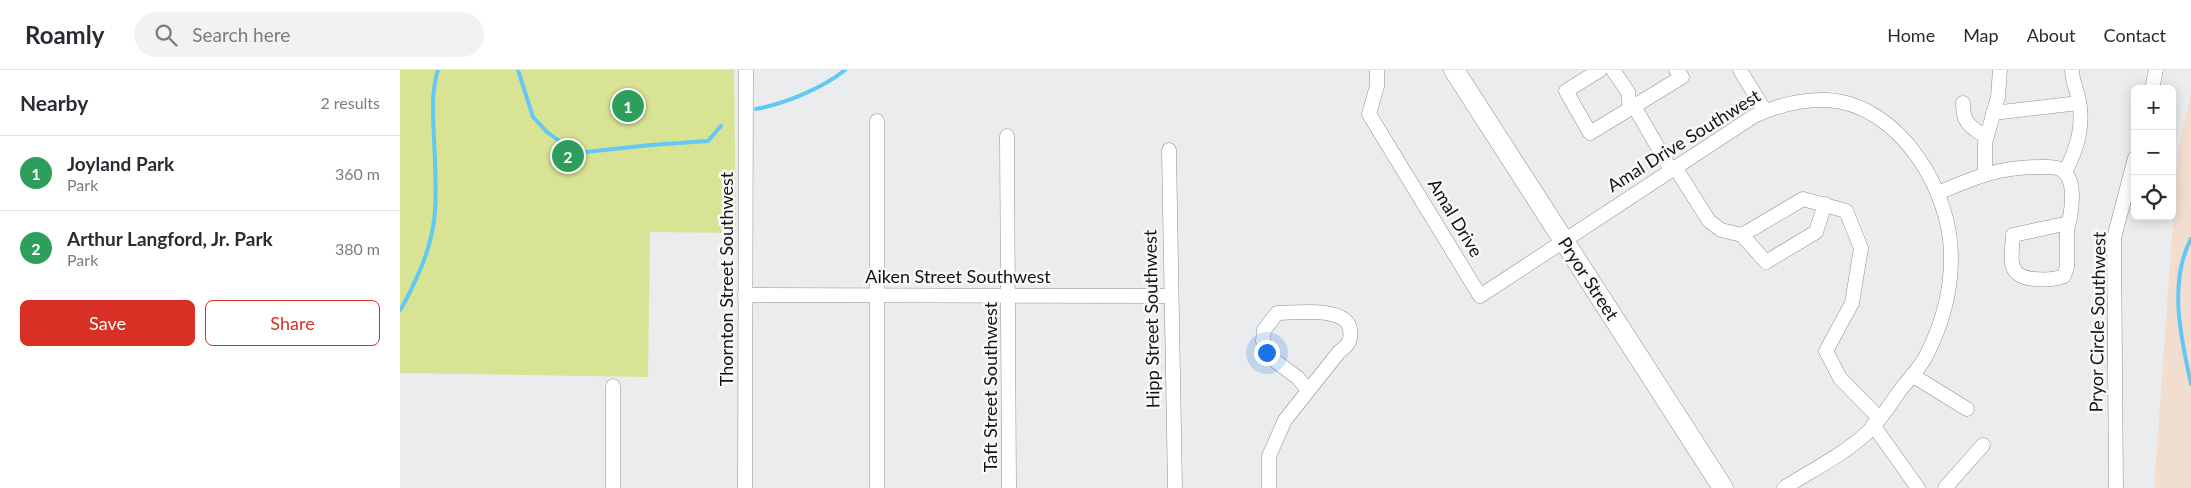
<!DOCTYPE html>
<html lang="en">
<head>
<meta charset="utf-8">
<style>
  body { margin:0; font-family:Lato,sans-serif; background:#f2f2f3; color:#2b2b33 }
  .controls { position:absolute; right:15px; top:15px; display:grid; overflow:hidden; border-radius:8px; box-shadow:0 2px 12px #0003 }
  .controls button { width:45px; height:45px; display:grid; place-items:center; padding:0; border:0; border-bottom:1px solid #e1e1e2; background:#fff; color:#2b2b33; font:25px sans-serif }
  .you { position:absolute; left:866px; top:282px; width:18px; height:18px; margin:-12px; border:4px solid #fff; border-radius:50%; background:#1a73e8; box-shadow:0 0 0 8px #1a73e833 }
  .badge { display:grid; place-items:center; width:32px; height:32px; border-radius:50%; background:#d93025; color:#fff; font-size:16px; font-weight:700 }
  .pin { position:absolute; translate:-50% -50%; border:2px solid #fff; box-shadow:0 1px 5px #0006 }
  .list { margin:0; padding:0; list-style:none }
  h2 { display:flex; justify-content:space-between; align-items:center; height:65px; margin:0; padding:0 20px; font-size:21px }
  h2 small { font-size:16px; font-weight:400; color:#7c7c81 }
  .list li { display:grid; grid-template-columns:32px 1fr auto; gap:15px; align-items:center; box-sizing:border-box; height:75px; padding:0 20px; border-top:1px solid #e1e1e2 }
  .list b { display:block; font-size:19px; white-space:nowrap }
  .list p { margin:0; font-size:16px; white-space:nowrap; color:#7c7c81 }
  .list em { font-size:16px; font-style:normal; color:#7c7c81 }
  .actions { display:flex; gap:10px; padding:15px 20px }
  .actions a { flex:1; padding:11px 0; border:1px solid #d93025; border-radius:8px; text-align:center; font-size:18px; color:#d93025 }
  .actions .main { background:#d93025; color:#fff }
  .icon { flex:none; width:28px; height:28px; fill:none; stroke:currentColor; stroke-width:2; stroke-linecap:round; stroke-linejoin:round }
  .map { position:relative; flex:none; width:1791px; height:418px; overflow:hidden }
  header { display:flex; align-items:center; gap:30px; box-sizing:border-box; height:70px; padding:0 25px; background:#fff; border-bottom:1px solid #e1e1e2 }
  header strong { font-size:24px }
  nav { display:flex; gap:28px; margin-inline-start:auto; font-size:18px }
  .search { width:350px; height:45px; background:#f2f2f3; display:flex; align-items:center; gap:12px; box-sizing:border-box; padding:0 18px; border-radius:28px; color:#7c7c81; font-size:19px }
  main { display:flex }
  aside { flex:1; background:#fff }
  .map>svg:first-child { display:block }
  .commercial { fill:#f2decf }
  .green { fill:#d8e493 }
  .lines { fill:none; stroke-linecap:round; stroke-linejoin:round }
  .stream { stroke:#62c8f4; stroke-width:4 }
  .minor-casing { stroke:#909091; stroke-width:15 }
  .secondary-casing { stroke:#909091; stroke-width:21 }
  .minor { stroke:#fff; stroke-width:14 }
  .secondary { stroke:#fff; stroke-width:20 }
  .labels { text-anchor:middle; stroke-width:5; stroke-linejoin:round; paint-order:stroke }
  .street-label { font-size:18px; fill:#141414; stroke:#f9f9fa }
</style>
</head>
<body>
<header>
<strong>Roamly</strong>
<div class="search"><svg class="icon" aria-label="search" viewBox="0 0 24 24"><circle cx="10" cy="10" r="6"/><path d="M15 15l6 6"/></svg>Search here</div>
<nav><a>Home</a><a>Map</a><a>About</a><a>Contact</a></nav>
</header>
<main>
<aside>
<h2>Nearby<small>2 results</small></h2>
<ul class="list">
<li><span class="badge" style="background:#2e9e5b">1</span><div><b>Joyland Park</b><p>Park</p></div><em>360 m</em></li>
<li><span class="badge" style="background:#2e9e5b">2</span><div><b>Arthur Langford, Jr. Park</b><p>Park</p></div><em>380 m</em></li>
</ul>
<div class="actions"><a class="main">Save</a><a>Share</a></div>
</aside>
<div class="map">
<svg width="1791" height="418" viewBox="0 0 1791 418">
  <rect width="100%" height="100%" fill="#ebeced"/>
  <!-- commercial -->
  <polygon class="commercial" points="1791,23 1791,418 1754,418 1778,81"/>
  <!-- green -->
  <polygon class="green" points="0,0 334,0 336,163 250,162 248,307 0,303"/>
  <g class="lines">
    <!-- stream -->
    <g class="stream">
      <polyline points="118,0 133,47 147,62 176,83 251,75 308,71 321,56"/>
      <path d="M 356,39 C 384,34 423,18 445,0"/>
      <path d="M 1791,169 C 1768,212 1781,269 1791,314"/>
      <path d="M 0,240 C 7,230 11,219 16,209 C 41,157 36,123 34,68 C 33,45 31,22 38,0"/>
    </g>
    <defs>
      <g id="minor">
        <path d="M 977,0 L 977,16 L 969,44 L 1080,226 L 1354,46 C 1378,35 1401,29 1427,30 C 1500,34 1552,122 1551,188 C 1551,222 1541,257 1526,286 C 1520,298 1509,309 1501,319 C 1491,333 1481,349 1469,361 C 1445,384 1412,400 1384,418"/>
        <polyline points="1200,0 1166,21 1190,63 1282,7 1276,0"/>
        <polyline points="1213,0 1228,22 1230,39"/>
        <polyline points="1340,0 1365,41"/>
        <polyline points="1752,19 1756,0"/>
        <path d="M 1563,33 C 1563,54 1570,56 1586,67"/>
        <polyline points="1234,36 1271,100"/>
        <polyline points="1593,43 1679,33"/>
        <polyline points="477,51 477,418"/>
        <polyline points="607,66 609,418"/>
        <polyline points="769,80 775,418"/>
        <polyline points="1275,97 1309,151 1321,160 1342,165 1403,129 1446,141 1461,178 1452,233 1426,281 1440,308 1479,348"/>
        <path d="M 1665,102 C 1677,79 1684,57 1679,31 C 1677,20 1672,11 1672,0"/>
        <polyline points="1585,104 1585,73 1598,27 1600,0"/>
        <path d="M 1538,123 C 1575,107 1599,97 1641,97 C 1647,97 1654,96 1660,99 C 1669,103 1672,115 1672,125 C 1672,137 1671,147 1667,159 L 1667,197 L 1664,206 C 1654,210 1644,210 1634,209 C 1605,206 1612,188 1613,165 L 1669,153"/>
        <polyline points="1342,165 1366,192 1416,162 1425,134"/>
        <polyline points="345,225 770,226"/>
        <polyline points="1512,305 1567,339"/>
        <polyline points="1473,355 1518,418"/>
        <polyline points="213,418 213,316"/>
        <polyline points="345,418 346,0"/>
        <path d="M 869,418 L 869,386 L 885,350 L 939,282 C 948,275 952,271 950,259 C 946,236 895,243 877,243 L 864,260 L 863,271 L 874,290 L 898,308 L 908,320"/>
        <polyline points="1545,418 1583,375"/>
        <polyline points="1716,418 1714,168 1735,88"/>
      </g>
      <polyline id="secondary" points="1054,0 1323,418"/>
    </defs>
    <!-- minor casing -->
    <use href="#minor" class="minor-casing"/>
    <!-- secondary casing -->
    <use href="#secondary" class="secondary-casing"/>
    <!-- minor -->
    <use href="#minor" class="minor"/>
    <!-- secondary -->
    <use href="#secondary" class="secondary"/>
  </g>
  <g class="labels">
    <!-- street labels -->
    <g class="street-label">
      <text transform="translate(1284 71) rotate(-32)" y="6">Amal Drive Southwest</text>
      <text transform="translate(1055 148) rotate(59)" y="6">Amal Drive</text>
      <text x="558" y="213">Aiken Street Southwest</text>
      <text transform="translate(327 209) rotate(-90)" y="6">Thornton Street Southwest</text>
      <text transform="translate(1188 209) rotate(57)" y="6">Pryor Street</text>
      <text transform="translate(752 249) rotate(-91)" y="6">Hipp Street Southwest</text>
      <text transform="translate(1698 252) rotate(-89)" y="6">Pryor Circle Southwest</text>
      <text transform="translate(591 317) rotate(-90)" y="6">Taft Street Southwest</text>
    </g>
  </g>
</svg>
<div class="controls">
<button>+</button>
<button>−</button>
<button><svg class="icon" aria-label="locate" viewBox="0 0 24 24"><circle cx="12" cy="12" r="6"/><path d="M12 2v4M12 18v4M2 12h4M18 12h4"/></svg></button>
</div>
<div class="you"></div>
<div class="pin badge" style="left:228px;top:36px;background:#2e9e5b">1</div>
<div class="pin badge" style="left:168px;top:86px;background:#2e9e5b">2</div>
</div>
</main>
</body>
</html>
